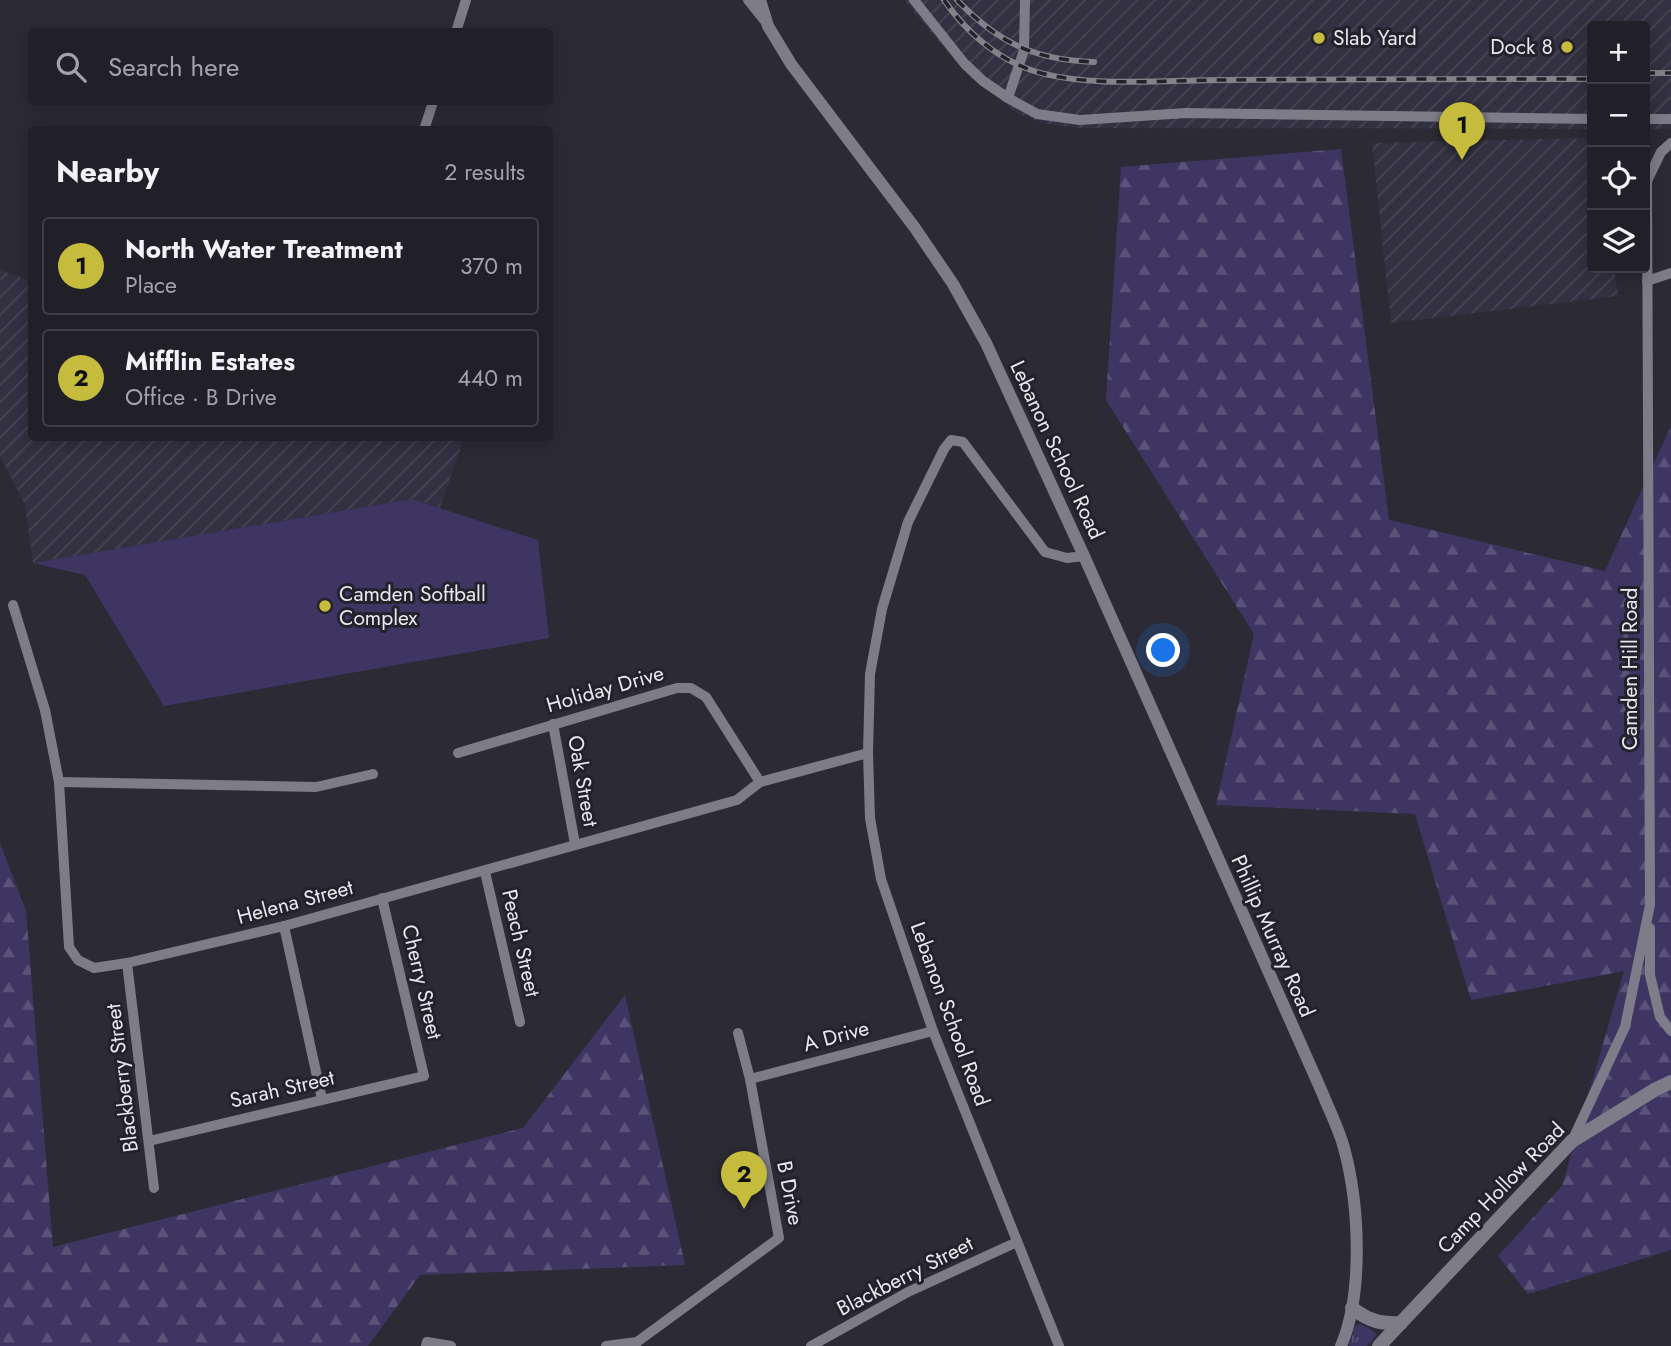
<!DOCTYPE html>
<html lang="en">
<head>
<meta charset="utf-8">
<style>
  body { margin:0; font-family:Jost,sans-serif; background:#2d2d34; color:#f1f3f6 }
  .controls { position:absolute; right:21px; top:21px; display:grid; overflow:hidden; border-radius:7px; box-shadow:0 4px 18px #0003 }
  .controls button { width:63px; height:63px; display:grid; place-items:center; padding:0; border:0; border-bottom:2px solid #3e3e45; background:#212028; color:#f1f3f6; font:35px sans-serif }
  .you { position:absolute; left:1164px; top:651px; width:24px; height:24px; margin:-18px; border:5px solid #fff; border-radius:50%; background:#1a73e8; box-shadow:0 0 0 10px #1a73e833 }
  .badge { display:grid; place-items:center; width:46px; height:46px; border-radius:50%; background:#c5bc3d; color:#111; font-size:23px; font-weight:700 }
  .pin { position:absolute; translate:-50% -58px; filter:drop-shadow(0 2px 4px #0008) }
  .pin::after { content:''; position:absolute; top:37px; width:24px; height:21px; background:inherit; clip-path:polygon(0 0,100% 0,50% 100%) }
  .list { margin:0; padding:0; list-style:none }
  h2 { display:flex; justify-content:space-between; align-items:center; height:91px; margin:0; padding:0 28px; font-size:30px }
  h2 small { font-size:23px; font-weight:400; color:#a2a3a8 }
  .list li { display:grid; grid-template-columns:46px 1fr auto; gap:21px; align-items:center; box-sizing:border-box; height:98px; margin:0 14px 14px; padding:0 14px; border:2px solid #3e3e45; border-radius:7px }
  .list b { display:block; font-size:26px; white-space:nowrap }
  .list p { margin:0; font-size:23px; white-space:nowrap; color:#a2a3a8 }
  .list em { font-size:23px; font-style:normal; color:#a2a3a8 }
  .icon { flex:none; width:38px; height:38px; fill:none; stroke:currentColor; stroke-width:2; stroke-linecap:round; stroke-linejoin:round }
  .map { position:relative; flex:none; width:1671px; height:1346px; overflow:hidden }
  .search { position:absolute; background:#212028; box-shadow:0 4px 18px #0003; left:28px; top:28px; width:525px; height:77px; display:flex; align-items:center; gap:18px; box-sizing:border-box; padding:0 24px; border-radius:7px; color:#a2a3a8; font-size:26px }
  .panel { position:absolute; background:#212028; box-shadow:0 4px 18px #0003; left:28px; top:126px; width:525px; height:315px; border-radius:7px }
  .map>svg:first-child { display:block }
  .industrial { fill:url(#industrial-furrows) }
  .grass { fill:url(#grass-tufts) }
  .forest { fill:url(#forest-firs) }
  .garden { fill:#3f3563 }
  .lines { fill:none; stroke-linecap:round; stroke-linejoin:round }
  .minor { stroke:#7e7c89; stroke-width:10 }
  .tertiary { stroke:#7e7c89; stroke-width:12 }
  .secondary { stroke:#7e7c89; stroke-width:14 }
  .rail-casing { stroke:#83828a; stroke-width:6 }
  .rail { stroke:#23212b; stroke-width:3.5; stroke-dasharray:10; stroke-linecap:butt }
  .poi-dot { fill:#c5bc3d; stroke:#23212b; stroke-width:2.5 }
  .labels { text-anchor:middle; stroke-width:6; stroke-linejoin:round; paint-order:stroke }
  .poi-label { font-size:21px; fill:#e9e8ef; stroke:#23212b; text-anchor:start }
  .street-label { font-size:21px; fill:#e9e8ef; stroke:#23212b }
</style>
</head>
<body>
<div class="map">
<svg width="1671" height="1346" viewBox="0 0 1671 1346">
  <defs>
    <pattern id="industrial-furrows" width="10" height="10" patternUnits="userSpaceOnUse" patternTransform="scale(1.75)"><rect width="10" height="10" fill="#333041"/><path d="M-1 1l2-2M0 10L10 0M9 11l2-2" fill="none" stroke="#474454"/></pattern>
    <pattern id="grass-tufts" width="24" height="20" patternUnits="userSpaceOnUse" patternTransform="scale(1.75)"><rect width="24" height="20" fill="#3f3563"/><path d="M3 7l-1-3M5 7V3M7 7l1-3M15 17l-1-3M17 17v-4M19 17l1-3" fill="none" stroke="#5b527a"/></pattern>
    <pattern id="forest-firs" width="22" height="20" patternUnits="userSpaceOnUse" patternTransform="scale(1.75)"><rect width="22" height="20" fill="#3f3563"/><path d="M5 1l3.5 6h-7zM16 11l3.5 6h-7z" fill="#5b527a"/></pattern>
  </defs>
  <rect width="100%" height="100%" fill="#2c2b35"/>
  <!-- industrial -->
  <g class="industrial">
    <polygon points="904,0 1671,0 1671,129 1645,129 1645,26 1592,26 1592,129 1079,128 1047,124 1019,114 967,75"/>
    <polygon points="1592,138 1592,268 1614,268 1618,296 1391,323 1372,143"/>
    <polygon points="0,270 31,281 31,342 28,344 32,346 32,438 464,438 440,508 412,499 33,563 25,505 0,456"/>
  </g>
  <!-- grass -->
  <polygon class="grass" points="1361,1324 1375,1332 1376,1336 1367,1346 1349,1346 1355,1326"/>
  <!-- forest -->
  <g class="forest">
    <polygon points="1341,149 1389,520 1605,571 1671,426 1671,1250 1528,1294 1498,1256 1562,1186 1624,971 1471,1000 1415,814 1216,805 1254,634 1106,400 1121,167"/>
    <polygon points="0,843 26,911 53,1247 523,1128 625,995 685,1265 420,1275 368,1346 0,1346"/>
  </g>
  <!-- garden -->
  <polygon class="garden" points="412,499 538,540 549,638 164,706 85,575 33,563"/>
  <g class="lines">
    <!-- minor -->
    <g class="minor">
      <polyline points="748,0 764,20"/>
      <polyline points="914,0 964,63 983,81 1008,98"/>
      <polyline points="1025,0 1024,50 1008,98 1037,114 1080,120 1186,113 1592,119"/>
      <polyline points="456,32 466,0"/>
      <polyline points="1645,119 1671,119"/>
      <polyline points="424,130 433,102"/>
      <polyline points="1647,281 1671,273"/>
      <polyline points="13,605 45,710 59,782 69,947 78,960 94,968 127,963 284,926 737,800 760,782 868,753"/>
      <polyline points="553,724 575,844"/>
      <polyline points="458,753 677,688 691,688 706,697 760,782"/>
      <polyline points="59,782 316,787 373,774"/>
      <polyline points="485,872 520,1022"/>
      <polyline points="284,926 322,1099"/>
      <polyline points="1650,928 1650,975 1660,1017 1671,1031"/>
      <polyline points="127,963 154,1188"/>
      <polyline points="750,1079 933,1031"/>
      <polyline points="149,1141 424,1076 382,898"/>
      <polyline points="1572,1141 1625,1027 1650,905 1647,181 1661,152 1671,143"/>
      <polyline points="426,1346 427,1342 451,1346"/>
      <polyline points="606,1346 637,1342 779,1238 750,1079 738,1033"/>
      <polyline points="811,1346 908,1292 1017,1242"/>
      <polyline points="1059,1346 933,1031 881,879 870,818 868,753 870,674 882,609 908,522 944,449 951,440 963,442 1045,552 1067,558 1084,556"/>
    </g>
    <!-- tertiary -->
    <path class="tertiary" d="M 760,0 L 768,26 L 791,64 L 915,228 L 953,284 L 986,343 L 1084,556 L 1322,1092 C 1329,1110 1339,1129 1344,1148 C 1359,1203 1364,1292 1341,1346"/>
    <!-- secondary -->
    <g class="secondary">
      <path d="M 1352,1308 C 1369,1321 1380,1324 1401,1323"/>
      <polyline points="1379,1346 1572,1141 1656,1089 1671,1082"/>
    </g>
    <defs>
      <g id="rail">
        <path d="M 944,0 C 966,32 997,59 1034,71 C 1087,88 1169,80 1225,80 C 1347,79 1470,79 1592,79"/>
        <path d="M 957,0 C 998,43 1035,60 1094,62"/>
        <polyline points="1645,73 1671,73"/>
      </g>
    </defs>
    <!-- rail casing -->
    <use href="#rail" class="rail-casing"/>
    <!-- rail -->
    <use href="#rail" class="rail"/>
  </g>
  <!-- markers -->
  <g class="poi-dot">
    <circle cx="1319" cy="38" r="7"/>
    <circle cx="1567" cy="47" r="7"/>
    <circle cx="325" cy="606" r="7"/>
  </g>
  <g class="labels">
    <!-- poi labels -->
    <g class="poi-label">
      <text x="1333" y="45">Slab Yard</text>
      <text x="1553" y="54" text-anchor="end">Dock 8</text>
      <text x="339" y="601">Camden Softball<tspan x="339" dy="24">Complex</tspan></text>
    </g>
    <!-- street labels -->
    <g class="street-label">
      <text transform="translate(1057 450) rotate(65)" y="7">Lebanon School Road</text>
      <text transform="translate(1630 669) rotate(-90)" y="7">Camden Hill Road</text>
      <text transform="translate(605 689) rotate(-16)" y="7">Holiday Drive</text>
      <text transform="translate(583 781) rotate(80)" y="7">Oak Street</text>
      <text transform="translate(295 902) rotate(-15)" y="7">Helena Street</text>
      <text transform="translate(1273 936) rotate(66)" y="7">Phillip Murray Road</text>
      <text transform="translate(521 943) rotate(77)" y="7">Peach Street</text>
      <text transform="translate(422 982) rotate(77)" y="7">Cherry Street</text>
      <text transform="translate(950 1014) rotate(70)" y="7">Lebanon School Road</text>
      <text transform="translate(836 1036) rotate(-15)" y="7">A Drive</text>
      <text transform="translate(122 1078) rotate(-97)" y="7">Blackberry Street</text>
      <text transform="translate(282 1089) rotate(-13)" y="7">Sarah Street</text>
      <text transform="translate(1501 1188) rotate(-46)" y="7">Camp Hollow Road</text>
      <text transform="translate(790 1193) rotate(79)" y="7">B Drive</text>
      <text transform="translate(905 1276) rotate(-27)" y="7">Blackberry Street</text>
    </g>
  </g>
</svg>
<div class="controls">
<button>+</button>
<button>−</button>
<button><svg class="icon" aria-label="locate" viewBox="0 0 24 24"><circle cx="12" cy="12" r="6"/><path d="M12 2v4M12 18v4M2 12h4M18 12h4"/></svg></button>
<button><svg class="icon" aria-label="layers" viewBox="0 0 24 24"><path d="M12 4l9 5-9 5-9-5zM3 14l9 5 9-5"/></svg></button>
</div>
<div class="you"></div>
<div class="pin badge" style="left:1462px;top:160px">1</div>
<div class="pin badge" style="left:744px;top:1209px">2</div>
<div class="search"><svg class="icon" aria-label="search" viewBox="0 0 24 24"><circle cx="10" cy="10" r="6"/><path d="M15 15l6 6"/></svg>Search here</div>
<section class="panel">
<h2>Nearby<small>2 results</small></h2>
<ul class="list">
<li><span class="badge">1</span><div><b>North Water Treatment</b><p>Place</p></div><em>370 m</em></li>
<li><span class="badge">2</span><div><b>Mifflin Estates</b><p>Office · B Drive</p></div><em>440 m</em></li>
</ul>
</section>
</div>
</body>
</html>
